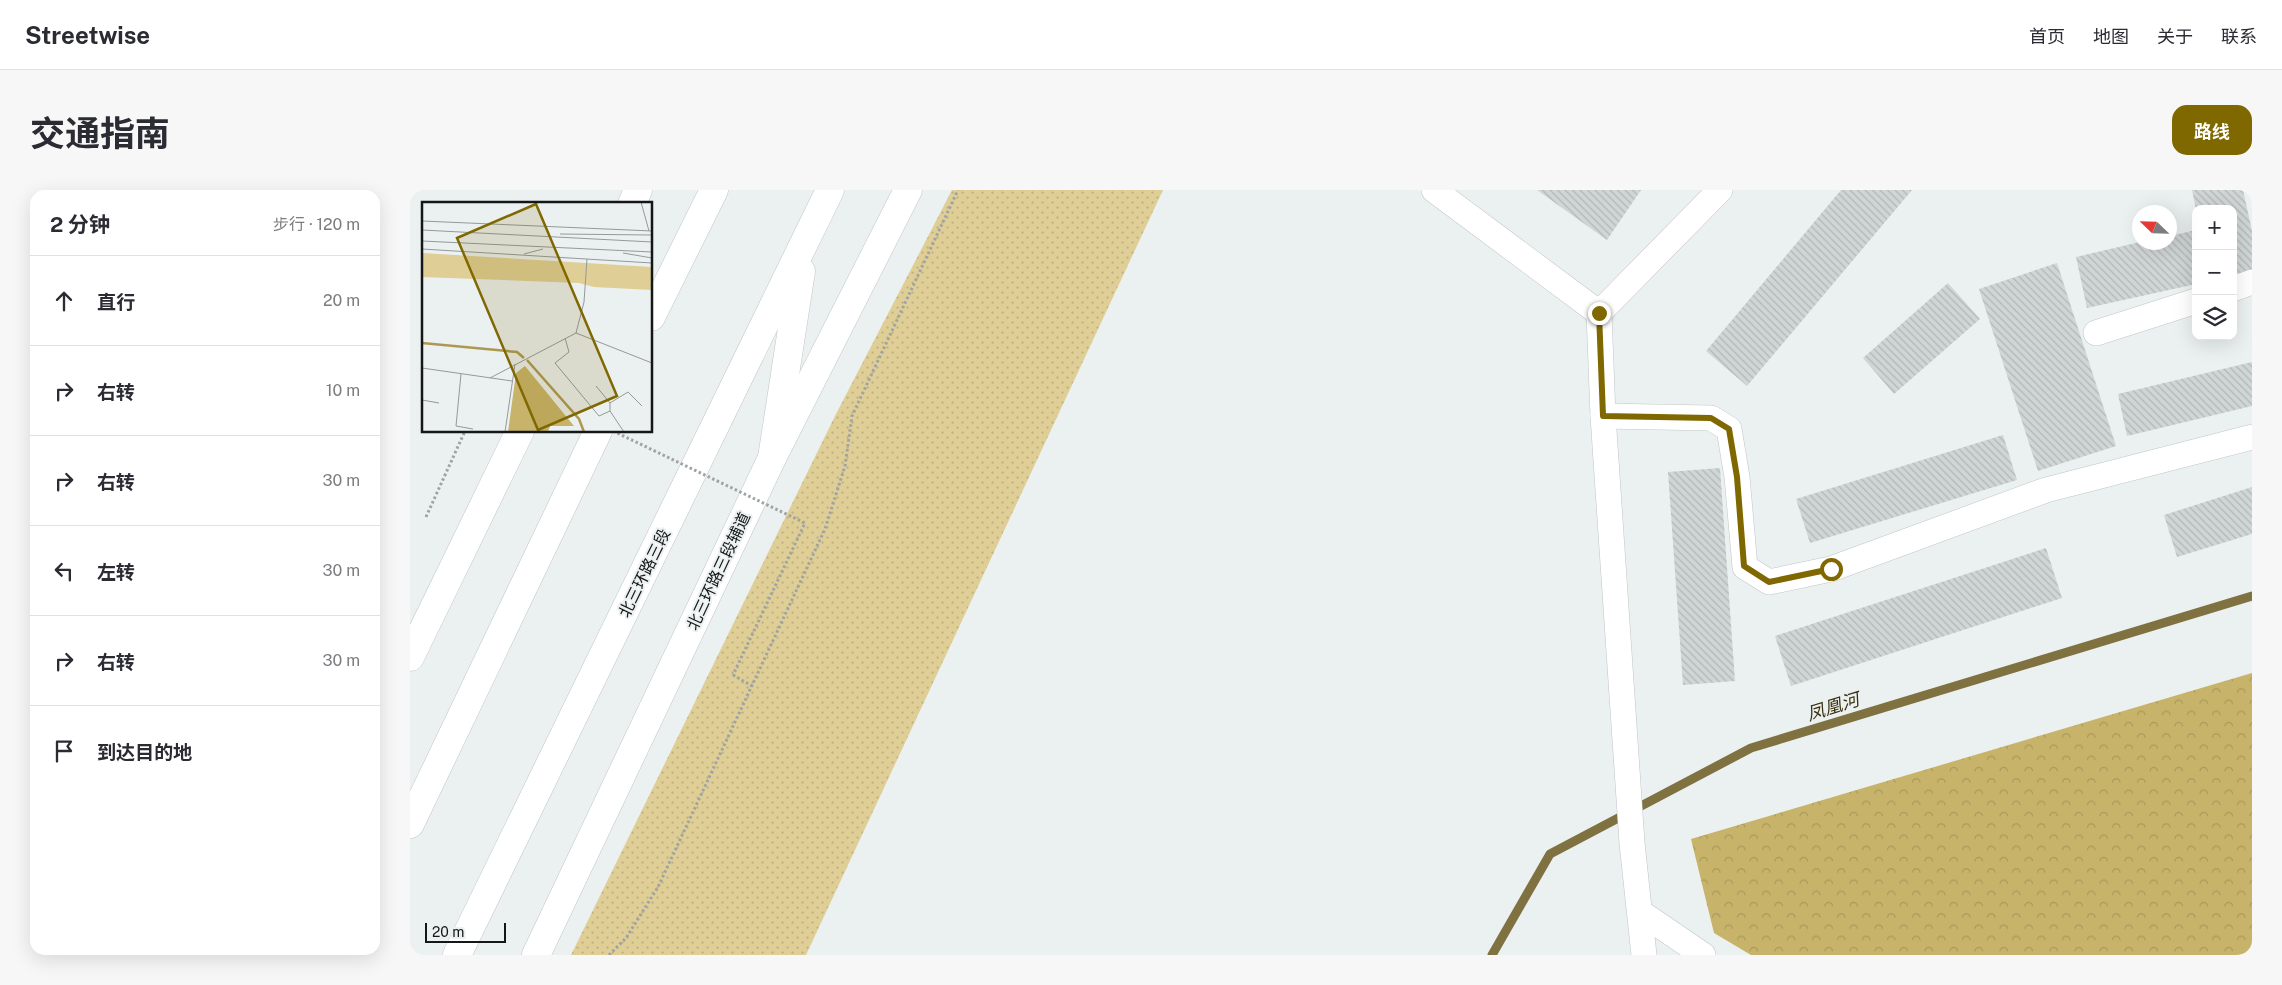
<!DOCTYPE html>
<html lang="zh">
<head>
<meta charset="utf-8">
<style>
  body { margin:0; font-family:"Public Sans","Noto Sans SC",sans-serif; background:#f7f7f7; color:#2b2b33 }
  .controls { position:absolute; right:15px; top:15px; display:grid; overflow:hidden; border-radius:10px; box-shadow:0 5px 20px #0002 }
  .controls button { width:45px; height:45px; display:grid; place-items:center; padding:0; border:0; border-bottom:1px solid #e1e1e2; background:#fff; color:#2b2b33; font:25px sans-serif }
  .compass { position:absolute; left:1722px; top:15px; width:45px; height:45px; border-radius:50%; background:#fff; box-shadow:0 5px 20px #0002; rotate:293deg }
  .scale { position:absolute; left:15px; bottom:12px; width:81px; box-sizing:border-box; padding-left:5px; border:2px solid #151617; border-top:0; font-size:14px; line-height:18px; white-space:nowrap; color:#151617; -webkit-text-stroke:4px #ebf0f1; paint-order:stroke }
  .stop { position:absolute; width:15px; height:15px; margin:-11px; border:4px solid #806800; border-radius:50%; background:#fff }
  .stop.end { background:#806800; border-color:#fff; box-shadow:0 1px 5px #0008 }
  .list { margin:0; padding:0; list-style:none }
  h2 { display:flex; justify-content:space-between; align-items:center; height:65px; margin:0; padding:0 20px; font-size:21px }
  h2 small { font-size:16px; font-weight:400; color:#7c7c81 }
  .list li { display:grid; grid-template-columns:32px 1fr auto; gap:15px; align-items:center; box-sizing:border-box; height:90px; padding:0 20px; border-top:1px solid #e1e1e2 }
  .list b { display:block; font-size:19px; white-space:nowrap }
  .list em { font-size:16px; font-style:normal; color:#7c7c81 }
  .icon { flex:none; width:28px; height:28px; fill:none; stroke:currentColor; stroke-width:2; stroke-linecap:round; stroke-linejoin:round }
  .map { position:relative; flex:none; width:1842px; height:765px; overflow:hidden; border-radius:15px }
  header { display:flex; align-items:center; gap:30px; box-sizing:border-box; height:70px; padding:0 25px; background:#fff; border-bottom:1px solid #e1e1e2 }
  header strong { font-size:24px }
  nav { display:flex; gap:28px; margin-inline-start:auto; font-size:18px }
  .intro { display:flex; align-items:center; justify-content:space-between; box-sizing:border-box; height:120px; padding:0 30px }
  h1 { margin:0; font-size:35px }
  .button { padding:12px 22px; border-radius:15px; background:#806800; color:#fff; font-size:18px; font-weight:700 }
  main { display:flex; gap:30px; padding:0 30px }
  aside { flex:1; background:#fff; border-radius:15px; box-shadow:0 5px 20px #0002 }
  .map>svg:first-child { display:block }
  .grass { fill:url(#grass-dots) }
  .forest { fill:url(#forest-crowns) }
  .lines { fill:none; stroke-linecap:round; stroke-linejoin:round }
  .stream { stroke:#7f7140; stroke-width:9 }
  .building { fill:url(#building-back-hatch) }
  .street-casing { stroke:#c1c6c7; stroke-width:26 }
  .secondary-casing { stroke:#c1c6c7; stroke-width:29 }
  .highway-casing { stroke:#c1c6c7; stroke-width:29 }
  .path { stroke:#9fa3a4; stroke-width:3; stroke-dasharray:2.5 2.5; stroke-linecap:butt }
  .street { stroke:#fff; stroke-width:25 }
  .secondary { stroke:#fff; stroke-width:28 }
  .highway { stroke:#fff; stroke-width:28 }
  .path-bridge { stroke:#9fa3a4; stroke-width:3; stroke-dasharray:2.5 2.5; stroke-linecap:butt }
  .route { stroke:#806800; stroke-width:6 }
  .labels { text-anchor:middle; stroke-width:4; stroke-linejoin:round; paint-order:stroke }
  .street-label { font-size:16px; fill:#151617; stroke:#ebf0f1 }
  .water-label { font-size:18px; font-style:italic; fill:#3a3110; stroke:#ebf0f1 }
  .inset-river { fill:none; stroke:#ad9851; stroke-width:2.5 }
  .inset-road { fill:none; stroke:#95999a; stroke-width:1 }
  .view { fill:#806800; fill-opacity:0.15; stroke:#806800; stroke-width:2.5 }
  .inset-edge { fill:none; stroke:#151617; stroke-width:2.5 }
</style>
</head>
<body>
<header>
<strong>Streetwise</strong>
<nav><a>首页</a><a>地图</a><a>关于</a><a>联系</a></nav>
</header>
<div class="intro"><h1>交通指南</h1><a class="button">路线</a></div>
<main>
<aside>
<h2>2 分钟<small>步行 · 120 m</small></h2>
<ul class="list">
<li><svg class="icon" aria-label="ahead" viewBox="0 0 24 24"><path d="M12 20V5M6 11l6-6 6 6"/></svg><div><b>直行</b></div><em>20 m</em></li>
<li><svg class="icon" aria-label="right" viewBox="0 0 24 24"><path d="M7 20v-9h11M14 6l5 5-5 5"/></svg><div><b>右转</b></div><em>10 m</em></li>
<li><svg class="icon" aria-label="right" viewBox="0 0 24 24"><path d="M7 20v-9h11M14 6l5 5-5 5"/></svg><div><b>右转</b></div><em>30 m</em></li>
<li><svg class="icon" aria-label="left" viewBox="0 0 24 24"><path d="M17 20v-9H6M10 6l-5 5 5 5"/></svg><div><b>左转</b></div><em>30 m</em></li>
<li><svg class="icon" aria-label="right" viewBox="0 0 24 24"><path d="M7 20v-9h11M14 6l5 5-5 5"/></svg><div><b>右转</b></div><em>30 m</em></li>
<li><svg class="icon" aria-label="arrive" viewBox="0 0 24 24"><path d="M6 21V4h12l-3 4 3 4H6"/></svg><div><b>到达目的地</b></div></li>
</ul>
</aside>
<div class="map">
<svg width="1842" height="765" viewBox="0 0 1842 765">
  <defs>
    <pattern id="grass-dots" width="8" height="8" patternUnits="userSpaceOnUse" patternTransform="scale(1.25)"><rect width="8" height="8" fill="#dfce95"/><path d="M2 2h.1M6 6h.1" fill="none" stroke="#beb080" stroke-width="1.8" stroke-linecap="round"/></pattern>
    <pattern id="forest-crowns" width="20" height="18" patternUnits="userSpaceOnUse" patternTransform="scale(1.25)"><rect width="20" height="18" fill="#c8b36b"/><path d="M2 6a3 3 0 1 1 6 0M12 15a3 3 0 1 1 6 0" fill="none" stroke="#ab995c"/></pattern>
    <pattern id="building-back-hatch" width="6" height="6" patternUnits="userSpaceOnUse" patternTransform="scale(1.25)"><rect width="6" height="6" fill="#d0d5d6"/><path d="M-1 5l2 2M0 0l6 6M5-1l2 2" fill="none" stroke="#b2b6b7"/></pattern>
  </defs>
  <rect width="100%" height="100%" fill="#ebf0f1"/>
  <!-- grass -->
  <polygon class="grass" points="542,0 753,0 396,765 161,765 425,226"/>
  <!-- forest -->
  <polygon class="forest" points="1842,483 1842,765 1341,765 1304,743 1281,649"/>
  <g class="lines">
    <!-- stream -->
    <polyline class="stream" points="1082,765 1140,664 1341,558 1842,406"/>
  </g>
  <!-- building -->
  <g class="building">
    <polygon points="1127,0 1231,0 1197,50"/>
    <polygon points="1431,0 1502,0 1337,196 1296,161"/>
    <polygon points="1782,0 1833,0 1842,41 1842,81 1823,85 1823,19 1786,19"/>
    <polygon points="1786,40 1786,94 1677,118 1666,67 1730,52 1760,52 1760,46"/>
    <polygon points="1647,73 1706,256 1628,281 1569,99"/>
    <polygon points="1538,93 1570,129 1484,204 1453,168"/>
    <polygon points="1842,172 1842,216 1717,246 1708,204"/>
    <polygon points="1593,245 1607,290 1400,353 1386,309"/>
    <polygon points="1310,278 1325,491 1273,495 1258,282"/>
    <polygon points="1842,297 1842,344 1767,367 1754,325"/>
    <polygon points="1636,358 1652,408 1381,496 1365,446"/>
  </g>
  <g class="lines">
    <defs>
      <g id="street">
        <polyline points="1024,0 1189,123"/>
        <polyline points="1823,99 1842,92"/>
        <polyline points="1686,143 1786,111"/>
        <polyline points="1193,226 1301,228 1319,239 1327,287 1335,377 1359,392 1421,379 1636,300 1842,247"/>
        <polyline points="1230,722 1293,765"/>
        <polyline points="1234,765 1222,653 1193,226 1189,123 1310,0"/>
      </g>
      <g id="secondary">
        <polyline points="222,14 228,0"/>
        <polyline points="0,467 110,241"/>
        <polyline points="126,765 362,268 498,0"/>
      </g>
      <g id="highway">
        <polyline points="241,127 304,0"/>
        <polyline points="362,268 391,81"/>
        <polyline points="0,634 188,241"/>
        <polyline points="47,765 420,0"/>
      </g>
    </defs>
    <!-- street casing -->
    <use href="#street" class="street-casing"/>
    <!-- secondary casing -->
    <use href="#secondary" class="secondary-casing"/>
    <!-- highway casing -->
    <use href="#highway" class="highway-casing"/>
    <!-- path -->
    <g class="path">
      <polyline points="16,327 55,241"/>
      <polyline points="323,485 342,496"/>
      <polyline points="199,765 216,748 248,697 415,339 435,276 442,226 548,0"/>
    </g>
    <!-- street -->
    <use href="#street" class="street"/>
    <!-- secondary -->
    <use href="#secondary" class="secondary"/>
    <!-- highway -->
    <use href="#highway" class="highway"/>
    <!-- path-bridge -->
    <polyline class="path-bridge" points="203,241 395,333 323,485"/>
  </g>
  <g class="lines">
    <!-- route -->
    <polyline class="route" points="1189,123 1193,226 1301,228 1319,239 1327,287 1334,376 1359,392 1421,379"/>
  </g>
  <g class="labels">
    <!-- street labels -->
    <g class="street-label">
      <text transform="translate(308 381) rotate(-65)" y="6">北三环路三段辅道</text>
      <text transform="translate(234 383) rotate(-64)" y="6">北三环路三段</text>
    </g>
    <!-- water labels -->
    <g class="water-label">
      <text transform="translate(1423 517) rotate(-17)" y="6">凤凰河</text>
    </g>
  </g>
  <!-- overview -->
  <g transform="translate(12 12)">
    <rect width="230" height="230" fill="#ebf0f1"/>
    <path d="M 0,51 L 230,65 L 230,88 L 172,85 L 157,81 L 0,75 Z" fill="#dfce95"/>
    <path d="M 103,164 L 152,224 L 128,224 L 126,230 L 86,230 L 94,171 Z" fill="#c8b36b"/>
    <path class="inset-river" d="M 0,141 L 95,150 L 102,156M 105,158 L 157,217 L 162,230"/>
    <path class="inset-road" d="M 219,0 L 227,29M 0,19 L 230,29M 0,28 L 230,40M 138,32 L 230,33M 0,39 L 230,50M 0,47 L 230,61M 201,51 L 230,56M 102,52 L 121,47M 154,131 L 162,100 L 165,57M 143,136 L 147,150 L 133,161 L 177,214 L 188,209 L 188,201 L 206,190 L 220,204M 0,166 L 90,179M 39,172 L 34,224 L 51,227M 68,176 L 154,131 L 230,161M 174,184 L 188,201M 0,198 L 17,201M 188,209 L 202,230M 83,230 L 93,162"/>
    <path class="view" d="M 114,2 L 195,194 L 116,228 L 35,36 Z"/>
    <rect width="230" height="230" class="inset-edge"/>
  </g>
</svg>
<div class="controls">
<button>+</button>
<button>−</button>
<button><svg class="icon" aria-label="layers" viewBox="0 0 24 24"><path d="M12 4l9 5-9 5-9-5zM3 14l9 5 9-5"/></svg></button>
</div>
<svg class="compass" viewBox="-18 -18 36 36"><path d="M0-13l5 13h-10z" fill="#e53935"/><path d="M0 13l5-13h-10z" fill="#7c7c81"/></svg>
<div class="scale">20 m</div>
<div class="stop" style="left:1421px;top:379px"></div>
<div class="stop end" style="left:1189px;top:123px"></div>
</div>
</main>
</body>
</html>
